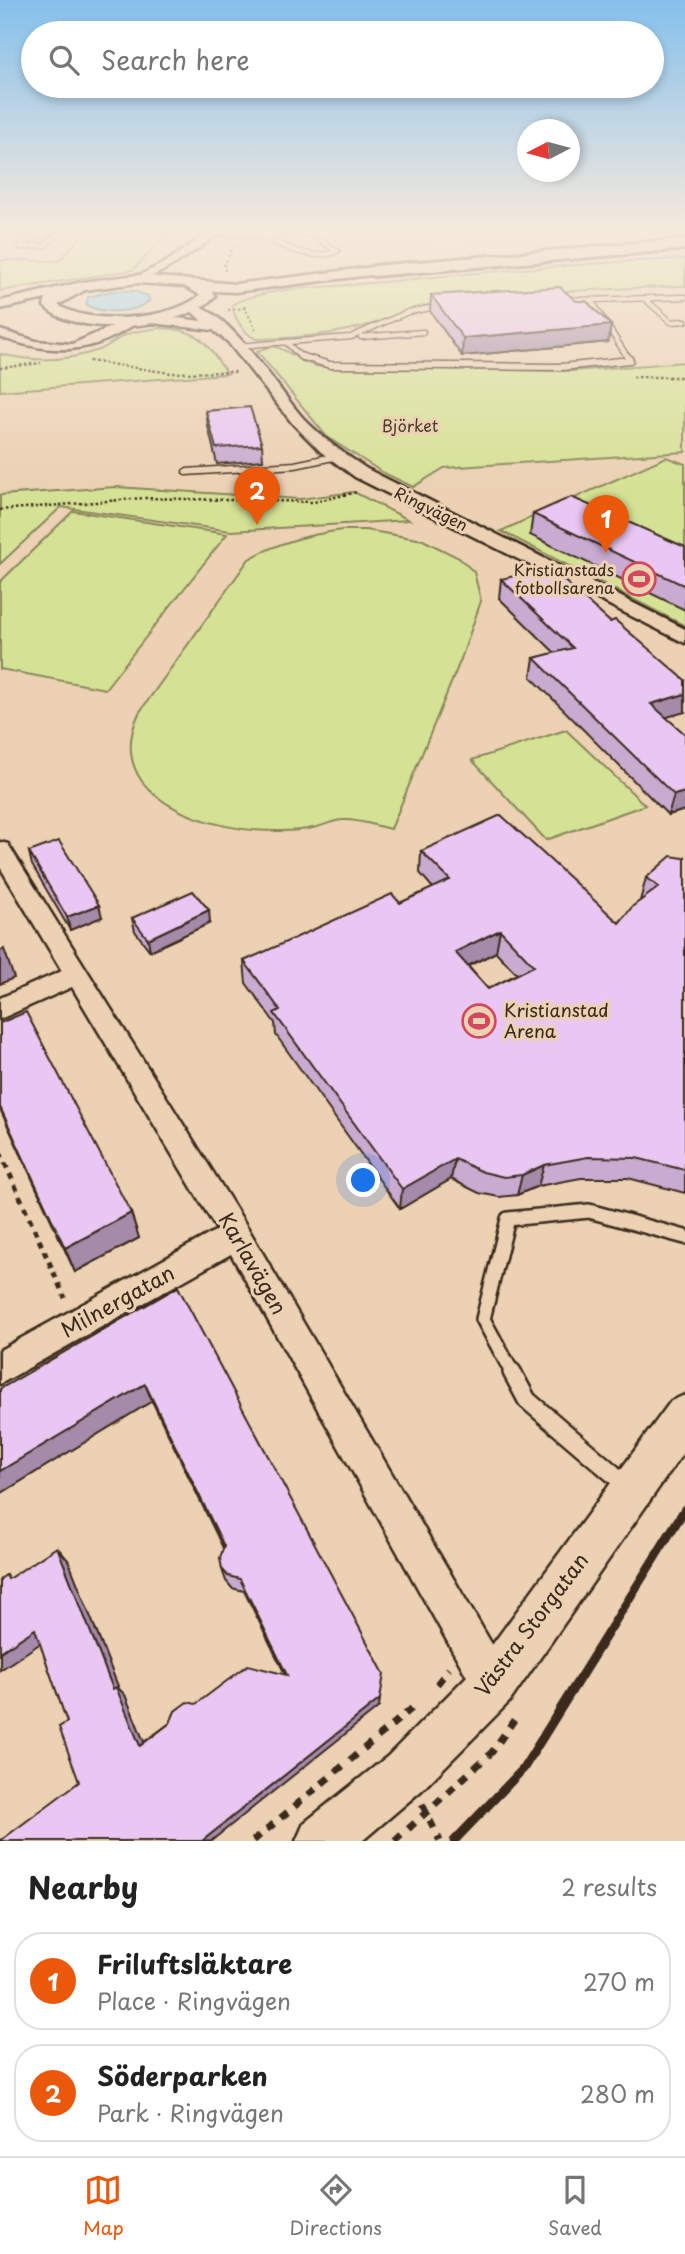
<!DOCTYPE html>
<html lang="en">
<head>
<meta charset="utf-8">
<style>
  body { margin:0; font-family:"Playpen Sans",sans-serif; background:#f6f6f6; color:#222 }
  .compass { position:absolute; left:517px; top:119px; width:63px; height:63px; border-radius:50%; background:#fff; box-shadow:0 4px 10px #0003; rotate:264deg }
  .you { position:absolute; left:364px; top:1181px; width:24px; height:24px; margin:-18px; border:5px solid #fff; border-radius:50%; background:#1a73e8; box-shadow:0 0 0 10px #1a73e833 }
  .badge { display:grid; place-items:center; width:46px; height:46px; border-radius:50%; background:#ea580c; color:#fff; font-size:23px; font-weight:700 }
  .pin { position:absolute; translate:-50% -58px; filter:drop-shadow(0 2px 4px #0008) }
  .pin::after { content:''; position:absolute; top:37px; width:24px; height:21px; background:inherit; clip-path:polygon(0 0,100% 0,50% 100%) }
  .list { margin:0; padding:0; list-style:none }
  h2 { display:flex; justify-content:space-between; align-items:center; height:91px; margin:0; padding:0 28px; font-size:30px }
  h2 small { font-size:23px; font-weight:400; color:#767676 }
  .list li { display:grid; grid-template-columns:46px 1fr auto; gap:21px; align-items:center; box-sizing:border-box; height:98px; margin:0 14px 14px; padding:0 14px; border:2px solid #e0e0e0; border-radius:28px }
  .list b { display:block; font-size:26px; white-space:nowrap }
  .list p { margin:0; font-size:23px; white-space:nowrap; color:#767676 }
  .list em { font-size:23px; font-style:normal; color:#767676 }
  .icon { flex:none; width:38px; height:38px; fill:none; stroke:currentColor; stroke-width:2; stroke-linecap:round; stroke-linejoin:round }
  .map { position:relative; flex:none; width:685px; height:1841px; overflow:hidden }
  .search { position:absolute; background:#fff; box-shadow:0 4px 10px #0003; left:21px; right:21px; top:21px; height:77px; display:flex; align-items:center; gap:18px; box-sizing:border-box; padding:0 24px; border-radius:38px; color:#767676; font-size:26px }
  .sheet { height:315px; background:#fff }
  nav { display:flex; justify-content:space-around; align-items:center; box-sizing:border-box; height:98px; border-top:2px solid #e0e0e0; background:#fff; font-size:19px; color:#767676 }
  nav a { display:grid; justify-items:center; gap:4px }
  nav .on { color:#ea580c }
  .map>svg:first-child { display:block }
  .built { fill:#ebcec6 }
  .green { fill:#d5e295; stroke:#88865a; stroke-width:2 }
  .water { fill:#90d2f2; stroke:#6e8f9d; stroke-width:2 }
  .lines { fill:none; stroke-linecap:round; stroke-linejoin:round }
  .service-far3-casing { stroke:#3b2a1e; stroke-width:7 }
  .service-far2-casing { stroke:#3b2a1e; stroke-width:9 }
  .service-far1-casing { stroke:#3b2a1e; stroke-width:18 }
  .service-casing { stroke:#3b2a1e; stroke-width:22 }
  .minor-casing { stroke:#3b2a1e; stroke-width:5 }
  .tertiary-casing { stroke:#3b2a1e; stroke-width:5 }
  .secondary-casing { stroke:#3b2a1e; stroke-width:5 }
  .motorway-casing { stroke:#3b2a1e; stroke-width:6 }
  .path-far3 { stroke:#3b2a1e; stroke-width:2; stroke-dasharray:2.5 2.5; stroke-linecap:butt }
  .path-far2 { stroke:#3b2a1e; stroke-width:2.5; stroke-dasharray:2.5 2.5; stroke-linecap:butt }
  .path-far1 { stroke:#3b2a1e; stroke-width:5; stroke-dasharray:6 6; stroke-linecap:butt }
  .path { stroke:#3b2a1e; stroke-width:7; stroke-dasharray:9 9; stroke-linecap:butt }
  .service-far3 { stroke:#ecd1b3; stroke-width:4.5 }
  .service-far2 { stroke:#ecd1b3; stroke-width:6 }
  .service-far1 { stroke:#ecd1b3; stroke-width:13 }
  .service { stroke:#ecd1b3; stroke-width:17 }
  .minor { fill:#ecd1b3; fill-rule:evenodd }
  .tertiary { fill:#ecd1b3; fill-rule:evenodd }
  .secondary { fill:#ecd1b3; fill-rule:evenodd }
  .motorway { fill:#ecd1b3; fill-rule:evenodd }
  .rail { stroke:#3b2a1e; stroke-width:9 }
  .wall { fill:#c9abd1; stroke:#3b2a1e; stroke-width:2; fill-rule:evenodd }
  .shaded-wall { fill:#a48baa; stroke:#3b2a1e; stroke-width:2 }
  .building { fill:#eac7f3; stroke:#3b2a1e; stroke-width:2; fill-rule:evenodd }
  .labels { text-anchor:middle; stroke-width:6; stroke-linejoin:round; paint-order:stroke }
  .far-park-label { font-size:16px; fill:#4a3c2a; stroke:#ecd1b3 }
  .far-street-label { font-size:16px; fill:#3b2a1e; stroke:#ecd1b3 }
  .far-poi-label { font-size:16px; fill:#3b2a1e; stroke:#ecd1b3; text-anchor:end }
  .poi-label { font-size:18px; fill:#3b2a1e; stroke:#ecd1b3; text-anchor:start }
  .near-street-label { font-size:21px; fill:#3b2a1e; stroke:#ecd1b3 }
</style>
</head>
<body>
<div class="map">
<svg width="685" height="1841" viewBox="0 0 685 1841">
  <rect width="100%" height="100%" fill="#ecd1b3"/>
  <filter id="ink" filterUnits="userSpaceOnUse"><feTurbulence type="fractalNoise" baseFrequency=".0143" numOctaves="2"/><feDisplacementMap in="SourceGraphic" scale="14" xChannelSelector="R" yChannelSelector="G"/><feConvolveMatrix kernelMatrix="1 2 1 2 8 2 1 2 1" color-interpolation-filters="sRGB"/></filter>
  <g filter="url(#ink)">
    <!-- built -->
    <polygon class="built" points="400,230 571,230 437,249 423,239 403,237"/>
    <!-- green -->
    <g class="green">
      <polygon points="87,230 171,230 133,270 0,291 0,260 59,261"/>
      <path d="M 685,259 L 685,286 L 567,291 L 431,304 C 411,308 394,317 375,323 C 336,335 296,338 256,339 C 245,334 232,317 233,304 C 265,287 323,288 360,284 C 468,274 576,263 685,259 Z"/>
      <path d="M 161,328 C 201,330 206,342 227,374 L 0,391 L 0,354 C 32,362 67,361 99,350 C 108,347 115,340 123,336 C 135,330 148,330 161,328 Z"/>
      <path d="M 272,346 C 293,350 299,365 322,367 L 572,371 L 685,362 L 685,452 L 444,468 L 413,487 L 382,472 L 327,437 L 257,351 Z"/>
      <polygon points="666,457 685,464 685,626 501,531"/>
      <polygon points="116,487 300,499 354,492 409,520 231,531 61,507 0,564 0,495"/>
      <polygon points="73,511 227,534 105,689 0,669 0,582"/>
      <path d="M 342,530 L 366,530 L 423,540 L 459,558 L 474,572 L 481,601 L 461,659 L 391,829 C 376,826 358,819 343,820 C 335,820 325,825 317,827 C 306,830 292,831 280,831 C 214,833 99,800 139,713 L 249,559 C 279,542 308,535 342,530 Z"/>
      <polygon points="566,730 645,805 546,840 472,760"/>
    </g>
    <!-- water -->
    <path class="water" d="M 112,291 L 134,291 L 148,296 L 149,301 C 134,314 104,314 86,305 L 88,297 Z"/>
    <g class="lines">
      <defs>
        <g id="service-far3">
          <polyline points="57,230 27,240 21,247 44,246 62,230"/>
          <polyline points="106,230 257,235"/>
          <path d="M 310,234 L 337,251 C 309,263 283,244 257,235 Z"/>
          <polyline points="559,299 591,300 628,358"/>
          <polyline points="645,299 671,322 685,321"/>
          <polyline points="591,300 685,297"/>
          <polyline points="361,337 423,332"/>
          <polyline points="286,342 302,358"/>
          <polyline points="238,346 351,337 408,312 442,306"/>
        </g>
        <g id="service-far2">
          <polyline points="300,356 330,365 562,367 630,360 627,356"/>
          <polyline points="186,472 295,465 338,456"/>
        </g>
        <polyline id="service-far1" points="513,1374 483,1319 508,1219 589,1211 685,1237"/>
        <polyline id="service" points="512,1372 527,1400 625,1484"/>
        <g id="minor">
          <path d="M 212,230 L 222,230 C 209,242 146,288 132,279 L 166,262 Z"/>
          <path d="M 131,318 L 140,320 C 94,355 53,356 0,337 L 0,330 L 36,341 L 72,344 Z"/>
          <polygon points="0,842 8,844 246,1225 507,1670 512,1684 507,1698 493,1703 479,1698 231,1254 0,1384 0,1350 217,1230 72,987 0,1019 0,998 62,971 0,867"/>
        </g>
        <g id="tertiary">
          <path d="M 194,304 C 234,317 275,386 303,418 C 322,438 344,454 367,469 L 685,629 L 685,643 L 355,477 L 321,452 L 293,424 L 227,341 L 213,330 L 151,323 L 145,319 L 151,315 L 202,321 L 188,308 Z"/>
          <polygon points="685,1395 685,1450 510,1701 422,1790 362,1841 296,1841 304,1823 388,1756 476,1667 671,1401"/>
        </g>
        <path id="secondary" d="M 373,267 L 380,271 L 378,274 L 235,292 L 212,291 L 215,296 C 188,329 74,339 44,306 L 46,299 L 0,309 L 0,301 L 82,282 L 137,275 L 235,284 ZM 137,283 L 184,286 L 200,295 C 172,320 90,326 58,305 L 85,290 Z"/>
        <polygon id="motorway" points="685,239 685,249 373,276 365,271 373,266"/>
      </defs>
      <!-- service-far3 casing -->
      <use href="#service-far3" class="service-far3-casing"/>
      <!-- service-far2 casing -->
      <use href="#service-far2" class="service-far2-casing"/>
      <!-- service-far1 casing -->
      <use href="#service-far1" class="service-far1-casing"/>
      <!-- service casing -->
      <use href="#service" class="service-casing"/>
      <!-- minor casing -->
      <use href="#minor" class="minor-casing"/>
      <!-- tertiary casing -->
      <use href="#tertiary" class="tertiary-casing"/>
      <!-- secondary casing -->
      <use href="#secondary" class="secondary-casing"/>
      <!-- motorway casing -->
      <use href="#motorway" class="motorway-casing"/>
      <!-- path-far3 -->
      <g class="path-far3">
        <polyline points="225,271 224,265 233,247"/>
        <polyline points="244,306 256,330"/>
        <polyline points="228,310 245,308"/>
      </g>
      <!-- path-far2 -->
      <g class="path-far2">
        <polyline points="89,361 171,373 236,372"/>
        <polyline points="0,368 41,363"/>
        <polyline points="633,377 685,377"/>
        <polyline points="0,510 144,498 314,502 357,492"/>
      </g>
      <!-- path-far1 -->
      <polyline class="path-far1" points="0,1152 65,1298"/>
      <!-- path -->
      <g class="path">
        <polyline points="437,1684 449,1669"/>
        <polyline points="422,1804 440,1841"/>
        <polyline points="253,1841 416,1705"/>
        <polyline points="395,1841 492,1752 514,1720"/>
      </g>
      <!-- service-far3 -->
      <use href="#service-far3" class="service-far3"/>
      <!-- service-far2 -->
      <use href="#service-far2" class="service-far2"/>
      <!-- service-far1 -->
      <use href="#service-far1" class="service-far1"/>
      <!-- service -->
      <use href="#service" class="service"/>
      <!-- minor -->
      <use href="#minor" class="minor"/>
      <!-- tertiary -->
      <use href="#tertiary" class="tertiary"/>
      <!-- secondary -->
      <use href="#secondary" class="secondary"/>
      <!-- motorway -->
      <use href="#motorway" class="motorway"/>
      <!-- rail -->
      <polyline class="rail" points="454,1841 523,1769 685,1509"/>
    </g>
    <!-- wall -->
    <g class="wall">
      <polygon points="431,295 576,301 611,325 608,342 462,356 430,311"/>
      <polygon points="206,411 262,445 263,460 217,464 208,426"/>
      <polygon points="533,514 685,547 685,610 530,535"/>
      <polygon points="501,579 666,717 685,810 668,815 531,677 534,658 555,653 499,598"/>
      <path d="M 421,851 L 619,923 L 640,901 L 646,878 L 685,857 L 685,1193 L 628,1178 L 581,1178 L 538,1186 L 517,1195 L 499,1197 L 479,1193 L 451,1179 L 400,1209 L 276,1035 L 275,1023 L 246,983 L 244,961 L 400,903 L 433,888 L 420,873 ZM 496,952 L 517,974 L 488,989 L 468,966 Z"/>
      <polygon points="29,852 102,917 70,930 32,865"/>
      <polygon points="132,918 210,923 150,951 135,931"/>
      <polygon points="0,1023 131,1213 139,1238 75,1272 0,1109"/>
      <polygon points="178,1287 379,1707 79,1782 67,1722 40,1643 0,1670 10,1578 68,1560 119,1689 125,1695 144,1742 196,1704 285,1674 244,1591 232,1588 226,1581 222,1569 223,1548 152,1401 0,1494 0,1389"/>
    </g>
    <!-- shaded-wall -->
    <g class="shaded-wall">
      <polygon points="14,230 37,230 36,232 15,236"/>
      <polygon points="611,325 608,342 462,356 463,338"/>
      <polygon points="685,694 685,712 646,723 651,704"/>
      <polygon points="685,792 685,810 668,815 674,795"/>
      <polygon points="99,905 102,917 70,930 67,917"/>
      <polygon points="209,910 210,923 150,951 148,939"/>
      <polygon points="500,930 496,952 452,974 455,952"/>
      <polygon points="4,949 14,978 0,984 0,951"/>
      <polygon points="455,1159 451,1179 400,1209 402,1189"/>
      <polygon points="544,1165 538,1186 517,1195 522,1175"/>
      <polygon points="131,1213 139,1238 75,1272 65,1248"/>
      <polygon points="145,1384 152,1401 0,1494 0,1471"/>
      <polygon points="57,1547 68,1560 119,1689 125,1695 148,1752 140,1746 113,1689"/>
      <polygon points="35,1629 47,1639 0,1670 0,1652"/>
      <polygon points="380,1699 379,1707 211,1841 202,1841"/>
    </g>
    <!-- building -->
    <g class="building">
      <polygon points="560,287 576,301 586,301 611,325 463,338 431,295"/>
      <polygon points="250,407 262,445 216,448 206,411"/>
      <polygon points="571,497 685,547 685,586 533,514"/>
      <polygon points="550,568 610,622 615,620 685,680 685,694 651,704 685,734 685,792 674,795 534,658 573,648 501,579"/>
      <path d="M 501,815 L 619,923 L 633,906 L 659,887 L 646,878 L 671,856 L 683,858 L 685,857 L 685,1170 L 636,1158 L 588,1157 L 544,1165 L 522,1175 L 504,1177 L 483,1172 L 455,1159 L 402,1189 L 274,1013 L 280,1010 L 244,961 L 392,894 L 400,903 L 450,880 L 421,851 ZM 500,930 L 534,966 L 488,989 L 455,952 Z"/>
      <polygon points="59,841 99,905 67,917 29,852"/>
      <polygon points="193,891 209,910 148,939 132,918"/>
      <polygon points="26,1012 131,1213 65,1248 0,1107 0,1023"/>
      <polygon points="178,1287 384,1674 380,1699 202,1841 0,1841 79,1782 59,1727 67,1722 35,1629 0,1652 0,1579 6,1575 8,1579 57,1547 113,1689 116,1687 140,1746 170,1723 175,1711 187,1702 196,1704 248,1665 287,1675 240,1579 228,1576 222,1569 220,1558 224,1546 145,1384 0,1471 0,1389"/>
    </g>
  </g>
  <!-- sky -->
  <linearGradient id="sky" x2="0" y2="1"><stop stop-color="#85c0ec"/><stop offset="0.47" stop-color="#f6eadd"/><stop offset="1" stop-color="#f6eadd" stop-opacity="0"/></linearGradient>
  <rect width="685" height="488" fill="url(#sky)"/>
  <!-- icons -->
  <defs>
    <symbol id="stadium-ring" viewBox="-11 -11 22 22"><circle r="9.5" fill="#ecd1b3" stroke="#d1495b" stroke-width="1.5"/><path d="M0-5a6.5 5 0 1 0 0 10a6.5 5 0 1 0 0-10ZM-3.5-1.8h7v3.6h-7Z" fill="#d1495b"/></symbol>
  </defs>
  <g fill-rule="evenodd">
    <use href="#stadium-ring" x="620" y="560" width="38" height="38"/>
    <use href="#stadium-ring" x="460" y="1002" width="38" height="38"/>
  </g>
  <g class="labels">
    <!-- far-park labels -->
    <g class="far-park-label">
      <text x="410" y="432">Björket</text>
    </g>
    <!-- far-street labels -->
    <g class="far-street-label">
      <text transform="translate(431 509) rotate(26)" y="6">Ringvägen</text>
    </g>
    <!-- far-poi labels -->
    <g class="far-poi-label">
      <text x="614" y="576">Kristianstads<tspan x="614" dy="18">fotbollsarena</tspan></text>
    </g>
    <!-- poi labels -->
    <g class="poi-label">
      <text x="504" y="1017">Kristianstad<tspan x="504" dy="21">Arena</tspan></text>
    </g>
    <!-- near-street labels -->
    <g class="near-street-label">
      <text transform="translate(252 1264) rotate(60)" y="7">Karlavägen</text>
      <text transform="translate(118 1302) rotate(-29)" y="7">Milnergatan</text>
      <text transform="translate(532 1625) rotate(-53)" y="7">Västra Storgatan</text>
    </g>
  </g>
</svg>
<svg class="compass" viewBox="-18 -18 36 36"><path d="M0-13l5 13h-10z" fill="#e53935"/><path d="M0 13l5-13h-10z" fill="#767676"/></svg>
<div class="you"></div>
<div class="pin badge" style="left:606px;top:553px">1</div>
<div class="pin badge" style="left:257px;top:525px">2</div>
<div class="search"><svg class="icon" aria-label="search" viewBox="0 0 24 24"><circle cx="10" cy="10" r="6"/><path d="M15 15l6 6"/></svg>Search here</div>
</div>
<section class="sheet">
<h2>Nearby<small>2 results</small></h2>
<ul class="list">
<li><span class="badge">1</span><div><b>Friluftsläktare</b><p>Place · Ringvägen</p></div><em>270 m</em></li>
<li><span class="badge">2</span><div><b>Söderparken</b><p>Park · Ringvägen</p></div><em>280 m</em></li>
</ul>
</section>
<nav>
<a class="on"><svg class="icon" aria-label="map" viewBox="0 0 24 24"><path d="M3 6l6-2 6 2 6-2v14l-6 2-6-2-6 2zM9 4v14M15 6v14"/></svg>Map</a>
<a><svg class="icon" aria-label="directions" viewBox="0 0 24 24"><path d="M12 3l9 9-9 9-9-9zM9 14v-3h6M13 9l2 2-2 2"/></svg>Directions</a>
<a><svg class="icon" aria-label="saved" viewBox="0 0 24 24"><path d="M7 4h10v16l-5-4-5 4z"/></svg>Saved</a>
</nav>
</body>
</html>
